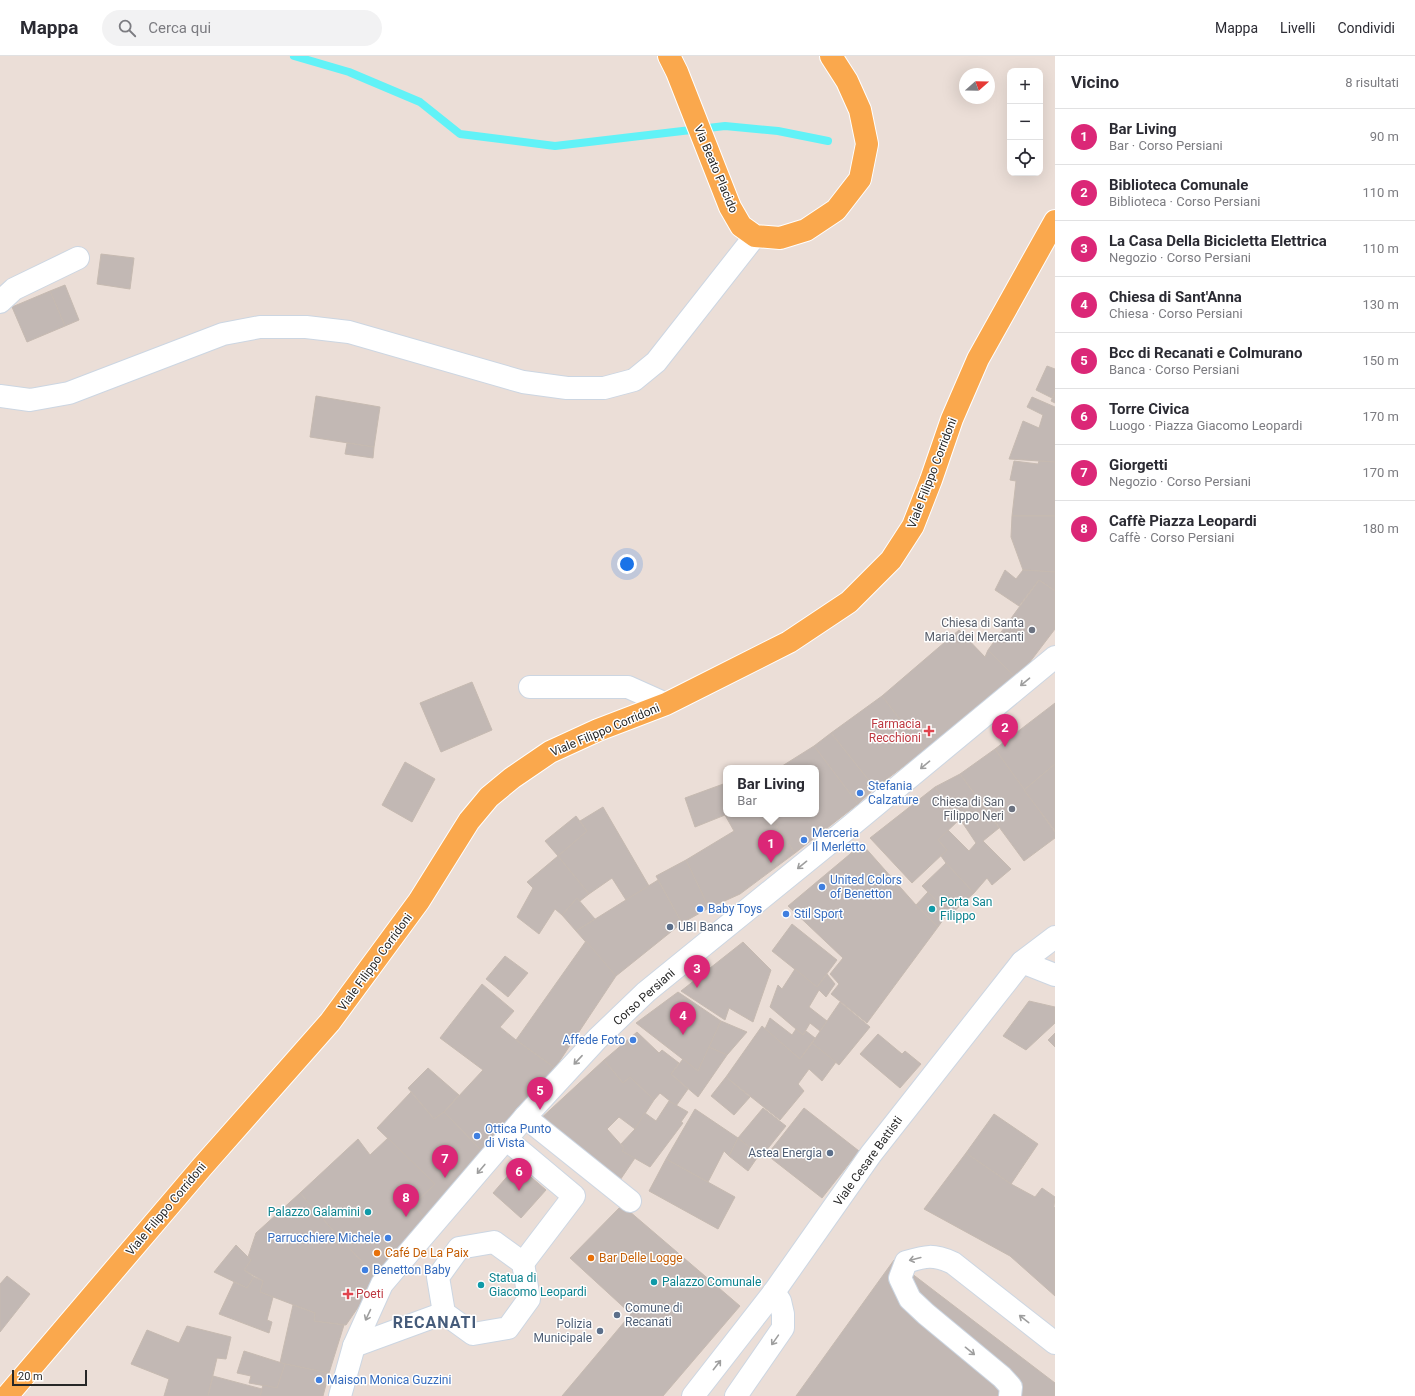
<!DOCTYPE html>
<html lang="it">
<head>
<meta charset="utf-8">
<style>
  body { margin:0; font-family:Roboto,sans-serif; background:#f2f2f3; color:#2b2b33 }
  .controls { position:absolute; right:12px; top:12px; display:grid; overflow:hidden; border-radius:8px; box-shadow:0 4px 16px #0002 }
  .controls button { width:36px; height:36px; display:grid; place-items:center; padding:0; border:0; border-bottom:1px solid #e1e1e2; background:#fff; color:#2b2b33; font:20px sans-serif }
  .compass { position:absolute; left:959px; top:12px; width:36px; height:36px; border-radius:50%; background:#fff; box-shadow:0 4px 16px #0002; rotate:70deg }
  .scale { position:absolute; left:12px; bottom:10px; width:75px; box-sizing:border-box; padding-left:4px; border:2px solid #272727; border-top:0; font-size:11px; line-height:14px; white-space:nowrap; color:#272727; -webkit-text-stroke:3px #fff; paint-order:stroke }
  .you { position:absolute; left:627px; top:508px; width:14px; height:14px; margin:-10px; border:3px solid #fff; border-radius:50%; background:#1a73e8; box-shadow:0 0 0 6px #1a73e833 }
  .badge { display:grid; place-items:center; width:26px; height:26px; border-radius:50%; background:#db2777; color:#fff; font-size:13px; font-weight:700 }
  .pin { position:absolute; translate:-50% -33px; filter:drop-shadow(0 1px 2px #0008) }
  .pin::after { content:''; position:absolute; top:21px; width:14px; height:12px; background:inherit; clip-path:polygon(0 0,100% 0,50% 100%) }
  .popup { position:absolute; left:723px; top:709px; width:96px; height:52px; box-sizing:border-box; display:grid; place-content:center; border-radius:8px; background:#fff; filter:drop-shadow(0 1px 3px #0005); font-size:13px; white-space:nowrap; color:#7c7c81 }
  .popup b { font-size:15px; color:#2b2b33 }
  .popup::after { content:''; position:absolute; left:50%; top:100%; margin-left:-8px; border:8px solid transparent; border-top-color:#fff }
  .list { margin:0; padding:0; list-style:none }
  h2 { display:flex; justify-content:space-between; align-items:center; height:52px; margin:0; padding:0 16px; font-size:17px }
  h2 small { font-size:13px; font-weight:400; color:#7c7c81 }
  .list li { display:grid; grid-template-columns:26px 1fr auto; gap:12px; align-items:center; box-sizing:border-box; height:56px; padding:0 16px; border-top:1px solid #e1e1e2 }
  .list b { display:block; font-size:15px; white-space:nowrap }
  .list p { margin:0; font-size:13px; white-space:nowrap; color:#7c7c81 }
  .list em { font-size:13px; font-style:normal; color:#7c7c81 }
  .icon { flex:none; width:22px; height:22px; fill:none; stroke:currentColor; stroke-width:2; stroke-linecap:round; stroke-linejoin:round }
  .map { position:relative; flex:none; width:1055px; height:1340px; overflow:hidden }
  header { display:flex; align-items:center; gap:24px; box-sizing:border-box; height:56px; padding:0 20px; background:#fff; border-bottom:1px solid #e1e1e2 }
  header strong { font-size:19px }
  nav { display:flex; gap:22px; margin-inline-start:auto; font-size:14px }
  .search { width:280px; height:36px; background:#f2f2f3; display:flex; align-items:center; gap:10px; box-sizing:border-box; padding:0 14px; border-radius:22px; color:#7c7c81; font-size:15px }
  main { display:flex }
  aside { flex:1; background:#fff }
  .map>svg:first-child { display:block }
  .lines { fill:none; stroke-linecap:round; stroke-linejoin:round }
  .stream { stroke:#61f2f7; stroke-width:8 }
  .building { fill:#c2b8b4; stroke:#c6bab1 }
  .minor-casing { stroke:#ccd6e2; stroke-width:24 }
  .major-casing { stroke:#fff; stroke-width:24 }
  .minor { stroke:#fff; stroke-width:22 }
  .major { stroke:#faa84d; stroke-width:22 }
  .oneway { stroke:#9e9e9e }
  .worship-dot { fill:#6b7280; stroke:#fff; stroke-width:1.5 }
  .health-dot { fill:#e0444e; stroke:#fff; stroke-width:1.5 }
  .shop-dot { fill:#3f7fe0; stroke:#fff; stroke-width:1.5 }
  .culture-dot { fill:#0f9aa8; stroke:#fff; stroke-width:1.5 }
  .service-dot { fill:#5c6f8a; stroke:#fff; stroke-width:1.5 }
  .food-dot { fill:#e8710a; stroke:#fff; stroke-width:1.5 }
  .labels { text-anchor:middle; stroke-width:3; stroke-linejoin:round; paint-order:stroke }
  .street-label { font-size:12px; fill:#272727; stroke:#fff }
  .worship-label { font-size:12px; fill:#5b616d; stroke:#fff; text-anchor:end }
  .health-label { font-size:12px; fill:#be3a42; stroke:#fff; text-anchor:end }
  .shop-label { font-size:12px; fill:#366cbe; stroke:#fff; text-anchor:start }
  .culture-label { font-size:12px; fill:#0d838f; stroke:#fff; text-anchor:start }
  .service-label { font-size:12px; fill:#4e5e75; stroke:#fff; text-anchor:start }
  .food-label { font-size:12px; fill:#c56008; stroke:#fff; text-anchor:start }
  .district-label { font-size:16px; font-weight:bold; letter-spacing:1px; fill:#455b7a; stroke:#fff }
</style>
</head>
<body>
<header>
<strong>Mappa</strong>
<div class="search"><svg class="icon" aria-label="search" viewBox="0 0 24 24"><circle cx="10" cy="10" r="6"/><path d="M15 15l6 6"/></svg>Cerca qui</div>
<nav><a>Mappa</a><a>Livelli</a><a>Condividi</a></nav>
</header>
<main>
<div class="map">
<svg width="1055" height="1340" viewBox="0 0 1055 1340">
  <rect width="100%" height="100%" fill="#ebded7"/>
  <g class="lines">
    <!-- stream -->
    <polyline class="stream" points="294,0 349,16 420,46 460,78 555,90 725,70 778,75 828,85"/>
  </g>
  <!-- building -->
  <g class="building">
    <polygon points="101,198 134,202 130,233 97,228"/>
    <polygon points="65,229 79,264 65,270 50,235"/>
    <polygon points="50,235 65,270 27,286 12,251"/>
    <polygon points="1047,310 1055,313 1055,336 1052,342 1036,334"/>
    <polygon points="1055,336 1055,347 1051,345"/>
    <polygon points="316,340 380,351 374,391 310,381"/>
    <polygon points="1032,341 1055,351 1055,406 1009,403 1023,365 1039,372 1043,359 1027,351"/>
    <polygon points="347,387 374,391 373,402 345,398"/>
    <polygon points="1014,405 1038,408 1039,405 1055,406 1055,460 1012,460 1016,425 1010,424"/>
    <polygon points="1012,460 1055,460 1055,516 1023,514 1011,481"/>
    <polygon points="1005,514 1016,523 1023,514 1055,516 1055,535 1039,524 1019,550 995,534"/>
    <polygon points="1039,524 1055,535 1055,573 1017,623 988,594"/>
    <polygon points="959,574 985,601 988,594 1017,623 924,695 882,640"/>
    <polygon points="472,626 492,674 441,696 420,647"/>
    <polygon points="882,640 924,695 875,732 831,677"/>
    <polygon points="1055,647 1055,708 1024,734 995,693"/>
    <polygon points="831,677 875,732 858,748 814,690"/>
    <polygon points="814,690 858,748 795,797 772,763 779,758 816,758 816,712 779,712"/>
    <polygon points="995,693 1055,776 1055,782 1024,805 960,718"/>
    <polygon points="405,706 435,723 412,766 382,749"/>
    <polygon points="1055,708 1055,775 1024,734"/>
    <polygon points="960,718 999,772 983,785 1011,813 992,829 987,822 974,837 946,807 941,800 947,794 938,784 948,774 969,795 976,787 960,763 935,731"/>
    <polygon points="726,727 726,758 774,758 775,761 772,763 795,797 740,838 709,852 686,804 734,775 725,759 695,771 685,742"/>
    <polygon points="935,731 960,763 938,784 947,794 912,827 870,782"/>
    <polygon points="603,751 649,830 626,844 612,822 589,838 558,800 587,775 580,765"/>
    <polygon points="576,760 587,775 558,800 545,785"/>
    <polygon points="862,788 916,849 938,871 867,967 831,938 839,928 830,918 843,902 788,850"/>
    <polygon points="558,800 589,838 580,845 577,842 562,859 555,853 539,878 517,861 533,832 527,826"/>
    <polygon points="686,804 709,852 682,867 656,820"/>
    <polygon points="946,807 974,837 950,859 922,830"/>
    <polygon points="658,824 682,867 616,920 576,875"/>
    <polygon points="928,836 948,857 938,871 916,849"/>
    <polygon points="577,842 595,863 576,875 562,859"/>
    <polygon points="792,868 837,904 817,931 772,895"/>
    <polygon points="586,885 616,920 555,1012 516,984"/>
    <polygon points="743,886 771,914 753,966 729,952 725,964 681,935"/>
    <polygon points="505,900 528,917 508,941 486,923"/>
    <polygon points="795,913 817,931 827,918 835,928 826,941 819,934 809,951 827,965 820,975 810,967 803,979 770,951 778,929 782,933"/>
    <polygon points="482,928 514,955 500,971 516,984 555,1012 486,1099 444,1056 483,1014 440,982"/>
    <polygon points="678,936 721,965 698,1015 636,967"/>
    <polygon points="1029,945 1055,951 1055,967 1026,994 1003,980"/>
    <polygon points="840,946 870,971 839,1009 812,987"/>
    <polygon points="770,962 792,979 796,973 803,979 806,975 815,982 800,1003 765,973"/>
    <polygon points="721,965 747,976 727,999 709,991"/>
    <polygon points="762,970 800,1003 812,987 836,1006 822,1025 809,1013 798,1028 804,1035 780,1064 726,1021"/>
    <polygon points="637,976 659,997 662,994 679,1007 671,1018 688,1033 676,1050 660,1037 654,1044 630,1021 623,1027 604,1004"/>
    <polygon points="1055,977 1055,991 1048,984"/>
    <polygon points="878,978 902,998 905,995 921,1008 900,1032 860,998"/>
    <polygon points="709,991 727,999 698,1041 671,1018 683,1003 698,1015"/>
    <polygon points="604,1004 623,1027 630,1021 654,1044 635,1073 619,1061 607,1073 624,1092 622,1095 635,1102 616,1130 537,1066"/>
    <polygon points="428,1012 459,1039 444,1056 434,1063 408,1032"/>
    <polygon points="726,1021 750,1041 734,1059 711,1040"/>
    <polygon points="411,1036 434,1063 444,1056 484,1097 426,1163 413,1149 435,1128 377,1072"/>
    <polygon points="669,1045 688,1056 681,1066 683,1067 650,1111 622,1095 624,1092 621,1088 635,1073 645,1057 656,1065"/>
    <polygon points="763,1052 786,1070 761,1101 738,1082"/>
    <polygon points="804,1052 859,1095 822,1142 767,1099"/>
    <polygon points="695,1053 738,1082 729,1100 724,1095 708,1126 666,1103"/>
    <polygon points="994,1058 1038,1088 1011,1128 966,1097"/>
    <polygon points="388,1082 435,1128 413,1149 426,1163 378,1222 344,1187 300,1137 358,1083 370,1099"/>
    <polygon points="738,1082 759,1099 748,1115 729,1100"/>
    <polygon points="966,1097 1011,1128 1035,1141 1042,1132 1055,1141 1054,1151 1055,1152 1055,1240 1010,1200 924,1153"/>
    <polygon points="666,1103 735,1141 718,1173 649,1135"/>
    <polygon points="517,1109 546,1134 521,1162 493,1137"/>
    <polygon points="300,1137 344,1187 378,1222 346,1269 314,1265 315,1257 260,1236 263,1225 244,1214 251,1204 248,1201 256,1177"/>
    <polygon points="622,1149 740,1250 663,1340 562,1340 631,1258 570,1202"/>
    <polygon points="236,1189 251,1204 244,1214 254,1221 247,1232 214,1216"/>
    <polygon points="894,1204 1055,1327 1055,1340 796,1340"/>
    <polygon points="7,1220 30,1238 0,1276 0,1228"/>
    <polygon points="254,1221 263,1225 260,1236 273,1241 267,1264 272,1266 269,1277 219,1258 234,1226 247,1232"/>
    <polygon points="293,1249 315,1257 314,1265 344,1269 329,1317 280,1307"/>
    <polygon points="187,1270 231,1281 226,1303 217,1302 208,1340 164,1340 169,1323 131,1308 147,1274 179,1287"/>
    <polygon points="244,1295 285,1308 277,1332 249,1327 251,1320 237,1317"/>
    <polygon points="285,1308 329,1317 323,1340 260,1340 263,1329 277,1332"/>
    <polygon points="213,1320 262,1333 260,1340 208,1340"/>
  </g>
  <g class="lines">
    <defs>
      <g id="minor">
        <polyline points="0,246 14,233 78,202"/>
        <polyline points="0,340 30,344 69,337 223,278 260,271 306,271 349,276 523,326 567,332 604,332 634,324 656,306 755,180"/>
        <polyline points="530,631 628,631 666,648"/>
        <polyline points="1022,906 1055,919"/>
        <polyline points="525,1061 630,1145"/>
        <polyline points="506,1083 574,1140 523,1207"/>
        <polygon points="494,1186 523,1207 529,1243 508,1272 473,1278 444,1257 438,1221 459,1192"/>
        <polyline points="354,1290 444,1257"/>
        <polyline points="340,1340 354,1290 382,1228 525,1061 597,983 646,936 853,768 1055,601"/>
        <polyline points="693,1340 774,1236 871,1098 1022,906 1055,881"/>
        <polyline points="736,1340 783,1272 783,1258 780,1245 774,1236"/>
        <path d="M 1010,1340 L 1011,1331 L 1002,1321 L 926,1258 L 910,1243 L 900,1222 L 906,1206 C 926,1200 933,1198 953,1207 L 1055,1287"/>
      </g>
      <g id="major">
        <polyline points="669,0 677,16 730,151 741,170 755,180 780,182 806,174 836,154 860,123 867,88 860,54 847,25 831,0"/>
        <polyline points="7,1340 202,1111 330,966 419,845 469,765 489,741 512,722 550,696 598,674 666,648 789,586 849,546 891,504 913,470 931,424 952,363 978,303 1055,165"/>
      </g>
    </defs>
    <!-- minor casing -->
    <use href="#minor" class="minor-casing"/>
    <!-- major casing -->
    <use href="#major" class="major-casing"/>
    <!-- minor -->
    <use href="#minor" class="minor"/>
    <!-- major -->
    <use href="#major" class="major"/>
  </g>
  <!-- one-way arrows -->
  <defs><path id="oneway-shaft" d="M-6 0H5M1.5-3L5.5 0L1.5 3" fill="none" stroke-width="1.6" stroke-linecap="round" stroke-linejoin="round"/></defs>
  <g class="oneway">
    <use href="#oneway-shaft" transform="translate(1025 626) rotate(140)"/>
    <use href="#oneway-shaft" transform="translate(925 709) rotate(140)"/>
    <use href="#oneway-shaft" transform="translate(802 809) rotate(141)"/>
    <use href="#oneway-shaft" transform="translate(578 1004) rotate(133)"/>
    <use href="#oneway-shaft" transform="translate(481 1113) rotate(130)"/>
    <use href="#oneway-shaft" transform="translate(915 1203) rotate(166)"/>
    <use href="#oneway-shaft" transform="translate(368 1259) rotate(115)"/>
    <use href="#oneway-shaft" transform="translate(1024 1263) rotate(-142)"/>
    <use href="#oneway-shaft" transform="translate(775 1284) rotate(125)"/>
    <use href="#oneway-shaft" transform="translate(970 1295) rotate(39)"/>
    <use href="#oneway-shaft" transform="translate(717 1309) rotate(-52)"/>
  </g>
  <!-- markers -->
  <g class="worship-dot">
    <circle cx="1032" cy="574" r="4"/>
    <circle cx="1012" cy="753" r="4"/>
  </g>
  <g class="health-dot">
    <path d="M927 669h4v4h4v4h-4v4h-4v-4h-4v-4h4z"/>
    <path d="M346 1232h4v4h4v4h-4v4h-4v-4h-4v-4h4z"/>
  </g>
  <g class="shop-dot">
    <circle cx="860" cy="737" r="4"/>
    <circle cx="804" cy="784" r="4"/>
    <circle cx="822" cy="831" r="4"/>
    <circle cx="700" cy="853" r="4"/>
    <circle cx="786" cy="858" r="4"/>
    <circle cx="633" cy="984" r="4"/>
    <circle cx="477" cy="1080" r="4"/>
    <circle cx="388" cy="1182" r="4"/>
    <circle cx="365" cy="1214" r="4"/>
    <circle cx="319" cy="1324" r="4"/>
  </g>
  <g class="culture-dot">
    <circle cx="932" cy="853" r="4"/>
    <circle cx="368" cy="1156" r="4"/>
    <circle cx="654" cy="1226" r="4"/>
    <circle cx="481" cy="1229" r="4"/>
  </g>
  <g class="service-dot">
    <circle cx="670" cy="871" r="4"/>
    <circle cx="830" cy="1097" r="4"/>
    <circle cx="617" cy="1259" r="4"/>
    <circle cx="600" cy="1275" r="4"/>
  </g>
  <g class="food-dot">
    <circle cx="377" cy="1197" r="4"/>
    <circle cx="591" cy="1202" r="4"/>
  </g>
  <g class="labels">
    <!-- street labels -->
    <g class="street-label">
      <text transform="translate(716 113) rotate(67)" y="4">Via Beato Placido</text>
      <text transform="translate(932 417) rotate(-69)" y="4">Viale Filippo Corridoni</text>
      <text transform="translate(605 674) rotate(-23)" y="4">Viale Filippo Corridoni</text>
      <text transform="translate(375 906) rotate(-54)" y="4">Viale Filippo Corridoni</text>
      <text transform="translate(644 941) rotate(-42)" y="4">Corso Persiani</text>
      <text transform="translate(868 1105) rotate(-54)" y="4">Viale Cesare Battisti</text>
      <text transform="translate(166 1153) rotate(-50)" y="4">Viale Filippo Corridoni</text>
    </g>
    <!-- worship labels -->
    <g class="worship-label">
      <text x="1024" y="571">Chiesa di Santa<tspan x="1024" dy="14">Maria dei Mercanti</tspan></text>
      <text x="1004" y="750">Chiesa di San<tspan x="1004" dy="14">Filippo Neri</tspan></text>
    </g>
    <!-- health labels -->
    <g class="health-label">
      <text x="921" y="672">Farmacia<tspan x="921" dy="14">Recchioni</tspan></text>
      <text x="356" y="1242" text-anchor="start">Poeti</text>
    </g>
    <!-- shop labels -->
    <g class="shop-label">
      <text x="868" y="734">Stefania<tspan x="868" dy="14">Calzature</tspan></text>
      <text x="812" y="781">Merceria<tspan x="812" dy="14">Il Merletto</tspan></text>
      <text x="830" y="828">United Colors<tspan x="830" dy="14">of Benetton</tspan></text>
      <text x="708" y="857">Baby Toys</text>
      <text x="794" y="862">Stil Sport</text>
      <text x="625" y="988" text-anchor="end">Affede Foto</text>
      <text x="485" y="1077">Ottica Punto<tspan x="485" dy="14">di Vista</tspan></text>
      <text x="380" y="1186" text-anchor="end">Parrucchiere Michele</text>
      <text x="373" y="1218">Benetton Baby</text>
      <text x="327" y="1328">Maison Monica Guzzini</text>
    </g>
    <!-- culture labels -->
    <g class="culture-label">
      <text x="940" y="850">Porta San<tspan x="940" dy="14">Filippo</tspan></text>
      <text x="360" y="1160" text-anchor="end">Palazzo Galamini</text>
      <text x="489" y="1226">Statua di<tspan x="489" dy="14">Giacomo Leopardi</tspan></text>
      <text x="662" y="1230">Palazzo Comunale</text>
    </g>
    <!-- service labels -->
    <g class="service-label">
      <text x="678" y="875">UBI Banca</text>
      <text x="822" y="1101" text-anchor="end">Astea Energia</text>
      <text x="625" y="1256">Comune di<tspan x="625" dy="14">Recanati</tspan></text>
      <text x="592" y="1272" text-anchor="end">Polizia<tspan x="592" dy="14">Municipale</tspan></text>
    </g>
    <!-- food labels -->
    <g class="food-label">
      <text x="385" y="1201">Café De La Paix</text>
      <text x="599" y="1206">Bar Delle Logge</text>
    </g>
    <!-- district labels -->
    <g class="district-label">
      <text x="435" y="1272">RECANATI</text>
    </g>
  </g>
</svg>
<div class="controls">
<button>+</button>
<button>−</button>
<button><svg class="icon" aria-label="locate" viewBox="0 0 24 24"><circle cx="12" cy="12" r="6"/><path d="M12 2v4M12 18v4M2 12h4M18 12h4"/></svg></button>
</div>
<svg class="compass" viewBox="-18 -18 36 36"><path d="M0-13l5 13h-10z" fill="#e53935"/><path d="M0 13l5-13h-10z" fill="#7c7c81"/></svg>
<div class="scale">20 m</div>
<div class="you"></div>
<div class="pin badge" style="left:771px;top:807px">1</div>
<div class="popup"><b>Bar Living</b>Bar</div>
<div class="pin badge" style="left:1005px;top:691px">2</div>
<div class="pin badge" style="left:697px;top:932px">3</div>
<div class="pin badge" style="left:683px;top:979px">4</div>
<div class="pin badge" style="left:540px;top:1054px">5</div>
<div class="pin badge" style="left:519px;top:1135px">6</div>
<div class="pin badge" style="left:445px;top:1122px">7</div>
<div class="pin badge" style="left:406px;top:1161px">8</div>
</div>
<aside>
<h2>Vicino<small>8 risultati</small></h2>
<ul class="list">
<li><span class="badge">1</span><div><b>Bar Living</b><p>Bar · Corso Persiani</p></div><em>90 m</em></li>
<li><span class="badge">2</span><div><b>Biblioteca Comunale</b><p>Biblioteca · Corso Persiani</p></div><em>110 m</em></li>
<li><span class="badge">3</span><div><b>La Casa Della Bicicletta Elettrica</b><p>Negozio · Corso Persiani</p></div><em>110 m</em></li>
<li><span class="badge">4</span><div><b>Chiesa di Sant'Anna</b><p>Chiesa · Corso Persiani</p></div><em>130 m</em></li>
<li><span class="badge">5</span><div><b>Bcc di Recanati e Colmurano</b><p>Banca · Corso Persiani</p></div><em>150 m</em></li>
<li><span class="badge">6</span><div><b>Torre Civica</b><p>Luogo · Piazza Giacomo Leopardi</p></div><em>170 m</em></li>
<li><span class="badge">7</span><div><b>Giorgetti</b><p>Negozio · Corso Persiani</p></div><em>170 m</em></li>
<li><span class="badge">8</span><div><b>Caffè Piazza Leopardi</b><p>Caffè · Corso Persiani</p></div><em>180 m</em></li>
</ul>
</aside>
</main>
</body>
</html>
